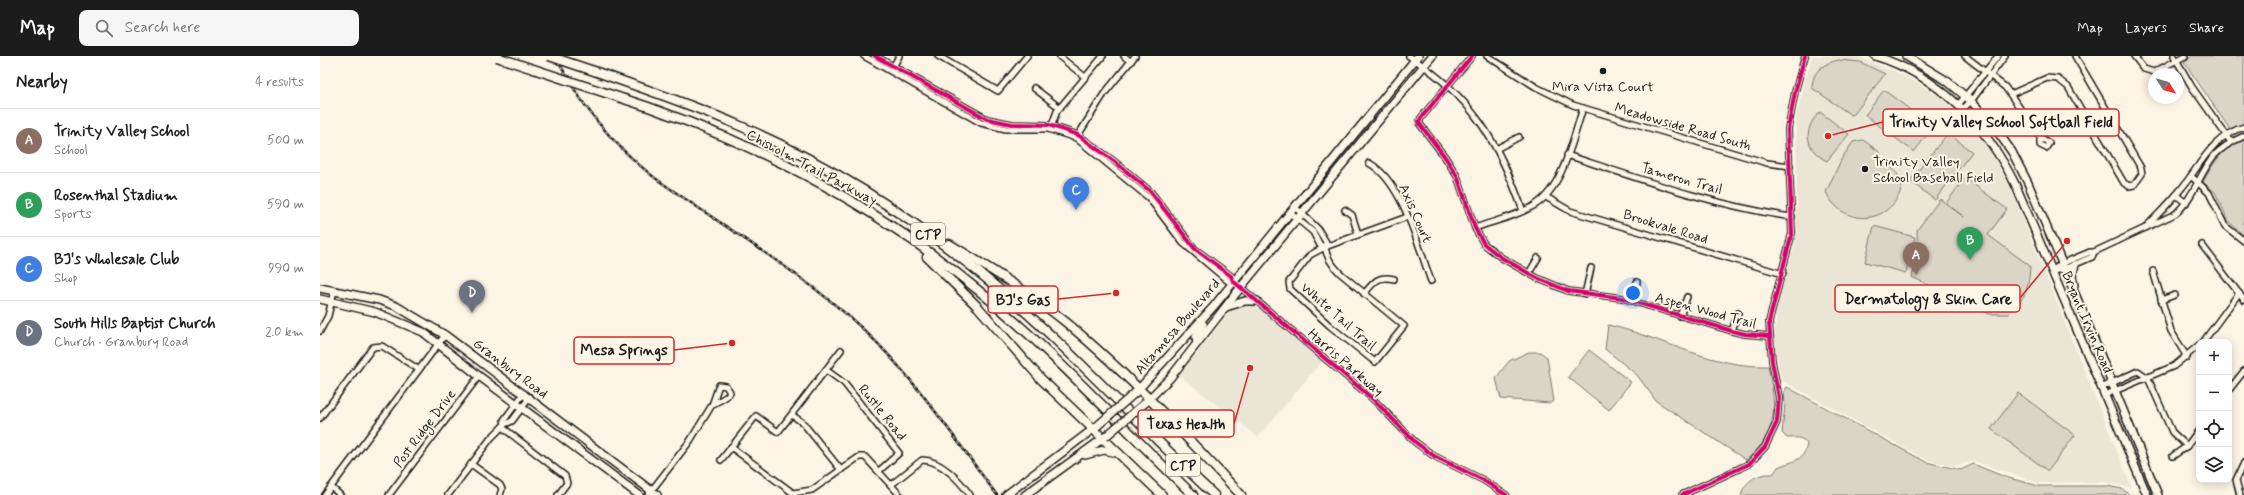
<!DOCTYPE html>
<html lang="en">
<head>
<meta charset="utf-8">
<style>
  body { margin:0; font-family:Mynerve,sans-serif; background:#f6f6f6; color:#222 }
  .controls { position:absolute; right:12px; bottom:12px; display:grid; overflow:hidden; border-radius:8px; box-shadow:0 2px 10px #0003 }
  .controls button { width:36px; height:36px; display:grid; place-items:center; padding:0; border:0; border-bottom:1px solid #e0e0e0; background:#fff; color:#222; font:20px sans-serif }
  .compass { position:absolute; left:1828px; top:12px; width:36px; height:36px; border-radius:50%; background:#fff; box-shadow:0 2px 10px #0003; rotate:127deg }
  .you { position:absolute; left:1313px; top:237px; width:14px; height:14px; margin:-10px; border:3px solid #fff; border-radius:50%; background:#1a73e8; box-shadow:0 0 0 6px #1a73e833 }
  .badge { display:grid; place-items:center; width:26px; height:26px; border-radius:50%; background:#1c1c1c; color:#fff; font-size:13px; font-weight:700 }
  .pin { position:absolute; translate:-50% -33px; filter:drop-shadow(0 1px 2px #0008) }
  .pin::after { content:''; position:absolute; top:21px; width:14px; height:12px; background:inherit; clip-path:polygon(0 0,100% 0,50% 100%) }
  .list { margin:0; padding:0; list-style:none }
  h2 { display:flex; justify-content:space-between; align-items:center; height:52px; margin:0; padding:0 16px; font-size:17px }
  h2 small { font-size:13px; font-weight:400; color:#767676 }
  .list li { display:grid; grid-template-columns:26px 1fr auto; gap:12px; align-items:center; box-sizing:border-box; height:64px; padding:0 16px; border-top:1px solid #e0e0e0 }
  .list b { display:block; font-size:15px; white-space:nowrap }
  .list p { margin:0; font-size:13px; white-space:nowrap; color:#767676 }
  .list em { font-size:13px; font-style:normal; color:#767676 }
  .icon { flex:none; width:22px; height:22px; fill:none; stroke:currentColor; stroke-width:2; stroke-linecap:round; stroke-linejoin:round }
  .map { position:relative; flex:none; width:1924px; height:439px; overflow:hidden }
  header { display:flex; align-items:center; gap:24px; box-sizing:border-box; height:56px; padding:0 20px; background:#1c1c1c; color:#fff }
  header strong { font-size:19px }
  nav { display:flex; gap:22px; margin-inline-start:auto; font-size:14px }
  .search { width:280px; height:36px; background:#f6f6f6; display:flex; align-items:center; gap:10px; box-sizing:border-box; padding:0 14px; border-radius:8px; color:#767676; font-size:15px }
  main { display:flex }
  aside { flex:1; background:#fff }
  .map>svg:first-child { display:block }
  .built { fill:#ebe5d6 }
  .green { fill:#dbd5c8; stroke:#7c7872 }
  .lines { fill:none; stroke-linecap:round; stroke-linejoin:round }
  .minor-casing { stroke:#1c1c1c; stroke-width:8 }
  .major-casing { stroke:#1c1c1c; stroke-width:10 }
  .highway-casing { stroke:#1c1c1c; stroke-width:11 }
  .minor { stroke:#fcf5e5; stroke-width:5 }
  .major { stroke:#fcf5e5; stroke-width:7 }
  .highway { stroke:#fcf5e5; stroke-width:8 }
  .rail-casing { stroke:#1c1c1c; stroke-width:2.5 }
  .rail { stroke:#fcf5e5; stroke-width:1; stroke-dasharray:3; stroke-linecap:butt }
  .major-bridge-casing { stroke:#1c1c1c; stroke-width:10; stroke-linecap:butt }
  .highway-bridge-casing { stroke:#1c1c1c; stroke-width:11; stroke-linecap:butt }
  .major-bridge { stroke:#fcf5e5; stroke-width:7 }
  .highway-bridge { stroke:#fcf5e5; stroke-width:8 }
  .cycleway-casing { stroke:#fcf5e5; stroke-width:6 }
  .cycleway { stroke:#d6006c; stroke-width:4 }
  .poi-dot { fill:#1c1c1c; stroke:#fcf5e5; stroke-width:1.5 }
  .labels { text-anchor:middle; stroke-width:4; stroke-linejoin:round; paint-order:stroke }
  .shield { fill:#fcf5e5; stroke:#5f5d58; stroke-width:1 }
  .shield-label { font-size:13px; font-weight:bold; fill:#1c1c1c }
  .poi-label { font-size:14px; fill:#1c1c1c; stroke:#fcf5e5 }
  .street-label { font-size:14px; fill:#1c1c1c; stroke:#fcf5e5 }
  .leader { fill:none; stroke:#d62828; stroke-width:1.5 }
  .callout-dot { fill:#d62828; stroke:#fcf5e5; stroke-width:1.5 }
  .callout { fill:#fcf5e5; stroke:#d62828; stroke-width:1.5 }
  .callout-label { font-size:15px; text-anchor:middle; font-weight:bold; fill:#1c1c1c }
</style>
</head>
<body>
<header>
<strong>Map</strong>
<div class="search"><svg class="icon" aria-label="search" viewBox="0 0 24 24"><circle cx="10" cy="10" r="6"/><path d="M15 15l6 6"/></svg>Search here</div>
<nav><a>Map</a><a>Layers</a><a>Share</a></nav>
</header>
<main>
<aside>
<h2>Nearby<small>4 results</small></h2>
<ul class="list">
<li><span class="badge" style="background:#8d6e63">A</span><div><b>Trinity Valley School</b><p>School</p></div><em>500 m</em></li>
<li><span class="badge" style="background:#2e9e5b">B</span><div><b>Rosenthal Stadium</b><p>Sports</p></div><em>590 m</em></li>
<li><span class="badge" style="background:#3f7fe0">C</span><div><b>BJ's Wholesale Club</b><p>Shop</p></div><em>990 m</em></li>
<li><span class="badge" style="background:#6b7280">D</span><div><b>South Hills Baptist Church</b><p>Church · Granbury Road</p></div><em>2.0 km</em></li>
</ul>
</aside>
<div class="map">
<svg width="1924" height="439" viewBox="0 0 1924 439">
  <rect width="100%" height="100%" fill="#fcf5e5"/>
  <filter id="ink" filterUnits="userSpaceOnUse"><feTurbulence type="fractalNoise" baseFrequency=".025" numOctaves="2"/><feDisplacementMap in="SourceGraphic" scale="8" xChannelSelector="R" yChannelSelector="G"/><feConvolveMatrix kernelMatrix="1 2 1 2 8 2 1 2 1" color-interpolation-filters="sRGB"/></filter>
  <g filter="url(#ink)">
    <!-- built -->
    <g class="built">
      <polygon points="1492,0 1537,0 1588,21 1619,40 1631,51 1657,77 1669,93 1690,131 1812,432 1783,426 1718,427 1654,405 1634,410 1605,403 1461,324 1455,285 1456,256 1475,188 1477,163 1476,60"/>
      <polygon points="923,247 934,249 1002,305 938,381 859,319 915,249"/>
    </g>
    <!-- green -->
    <g class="green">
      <polygon points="1872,0 1924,0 1924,67 1911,75 1864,6"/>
      <path d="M 1519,4 L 1540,6 L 1565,18 L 1534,58 L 1531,59 L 1492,32 C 1492,15 1504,7 1519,4 Z"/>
      <polygon points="1564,34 1613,71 1594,96 1545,59"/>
      <path d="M 1500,56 L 1529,78 L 1507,105 C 1485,94 1482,73 1500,56 Z"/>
      <polygon points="1628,77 1652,96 1615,144 1590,125"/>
      <path d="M 1924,83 L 1924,180 L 1909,166 L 1895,136 L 1883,126 C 1894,106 1903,91 1924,83 Z"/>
      <path d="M 1543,84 L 1558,95 L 1583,125 C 1577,168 1524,175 1506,136 L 1522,102 L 1533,86 Z"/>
      <path d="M 1645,122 L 1687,153 L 1668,179 L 1710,210 C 1709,233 1705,242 1689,258 L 1669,258 L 1592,221 L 1598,198 L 1597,174 L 1620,143 L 1644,161 L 1626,147 Z"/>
      <polygon points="1554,170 1595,181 1586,217 1545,206"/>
      <path d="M 1288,269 C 1342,281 1392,312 1448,310 C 1456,349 1460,376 1426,404 L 1336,345 L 1317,319 L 1285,293 Z"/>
      <polygon points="1269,294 1311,326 1289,354 1248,321"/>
      <polygon points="1209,296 1220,296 1227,301 1234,345 1230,347 1181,343 1176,322 1189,305"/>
      <path d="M 1467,331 L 1606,406 L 1641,414 L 1653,408 L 1685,421 L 1719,430 L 1787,430 L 1802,433 L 1810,439 L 1421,439 C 1425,424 1439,417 1453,418 L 1458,411 C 1470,405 1484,407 1487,388 C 1482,380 1475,382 1467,382 L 1462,377 L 1465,349 L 1464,336 Z"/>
      <polygon points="1698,337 1755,379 1728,415 1671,373"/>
    </g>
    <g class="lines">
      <defs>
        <g id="minor">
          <polyline points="544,0 661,67 686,73 728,73 756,82 829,142 863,187 908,225 913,225"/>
          <polyline points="555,0 667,63 692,68 729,69 758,79 795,106 830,135 875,193 911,220 913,225 1053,343 1095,386 1114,400 1163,424 1186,439"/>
          <polyline points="618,0 678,35 707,0"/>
          <polyline points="804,0 811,6"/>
          <path d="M 1089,0 C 1152,41 1178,85 1203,155"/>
          <polyline points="1152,0 1101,62 1099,67 1125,101 1137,120 1155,172 1164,188 1182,202 1217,222 1248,235 1302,242 1412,275 1425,278 1449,280"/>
          <polyline points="1167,0 1216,31 1253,49 1447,107 1470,110"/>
          <polyline points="1645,0 1685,31 1720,81"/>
          <polyline points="1814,0 1824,13 1834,16 1865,0"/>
          <polyline points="1854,0 1872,31 1911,86"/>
          <polyline points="740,1 765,21"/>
          <polyline points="572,13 579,0"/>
          <polyline points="714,32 740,52"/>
          <polyline points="1691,38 1727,22 1738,23 1748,31 1804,127 1809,130 1814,129 1822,118 1821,112 1755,0"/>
          <polyline points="1638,49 1678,0"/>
          <polyline points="1643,53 1651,45 1685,0"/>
          <polyline points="732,69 737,55 783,0"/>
          <polyline points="757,81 784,38 815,0"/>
          <polygon points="1720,81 1729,87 1726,92 1720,89"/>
          <polyline points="1178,92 1199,81"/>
          <path d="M 1247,99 C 1320,123 1395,150 1472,161"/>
          <path d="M 1049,107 C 1083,126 1098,190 1111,225"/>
          <polyline points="1871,120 1889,137 1905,170 1924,185"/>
          <polyline points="1856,139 1866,147"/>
          <polyline points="1226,141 1250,155 1463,218"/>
          <path d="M 975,151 L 998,173 L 1006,186 C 1003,198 1012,209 1020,217 L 1084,270 L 1055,306 L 1010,270 L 970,233 L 969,226 L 990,199 L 1005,191 L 1087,161"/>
          <polyline points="1025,154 1032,159 1038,178"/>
          <polyline points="970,157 993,176 1000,189 1005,191"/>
          <path d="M 1155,172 C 1174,165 1198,160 1215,149 C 1243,132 1253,82 1263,52"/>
          <path d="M 1825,172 C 1837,159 1850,147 1861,133 C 1880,110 1892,80 1924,71"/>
          <polyline points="1882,189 1924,244"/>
          <path d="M 1732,215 L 1741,208 L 1770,196 L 1774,196 L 1855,158 C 1873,143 1879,119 1893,101 C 1901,91 1913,85 1924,80"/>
          <polyline points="1733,215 1744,213 1772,201 1774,196"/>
          <polyline points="1833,215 1851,275 1867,301"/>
          <polyline points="1209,217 1218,202"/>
          <path d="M 1044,238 C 1054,226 1058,219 1074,223"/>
          <polyline points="1265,238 1271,212"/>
          <polyline points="1841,244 1855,239"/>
          <polyline points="1312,245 1317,226"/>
          <polyline points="1360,260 1367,241"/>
          <polyline points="0,275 8,260 14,235"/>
          <polyline points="1412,275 1418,257"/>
          <polyline points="1883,286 1919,237"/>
          <polyline points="506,314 524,327 579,397 559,415"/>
          <polyline points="1828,322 1852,376 1867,390"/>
          <path d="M 399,329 L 406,330 L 410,336 C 407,343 398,344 392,349 Z"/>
          <polyline points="1781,332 1818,315 1828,322"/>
          <polyline points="1909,334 1924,315"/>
          <polyline points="1785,339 1854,310 1879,289"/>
          <polyline points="472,359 483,367 521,414"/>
          <polyline points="0,362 53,291 62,290 98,313"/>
          <polyline points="185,368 192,365 210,341"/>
          <polyline points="182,371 245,420 247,427 238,439"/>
          <polyline points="411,391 473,437 492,434 539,401 545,401 580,439"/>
          <polyline points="1853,400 1867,390 1879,374"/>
          <polyline points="401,404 436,360 458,376 521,294"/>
          <polyline points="151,408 180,429 182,433 180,439"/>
          <path d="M 571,429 L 602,404 C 621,404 640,425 650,439"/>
          <polyline points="11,431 20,439"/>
          <polyline points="5,439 125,279"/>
          <polyline points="69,439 159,320"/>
          <polyline points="128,439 171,382 185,368 184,364 204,337"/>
          <polyline points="328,439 370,385 392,349"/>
          <polyline points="1362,439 1429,408 1445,391 1457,366 1459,342 1452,305 1449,266 1472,177 1468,73 1475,36 1485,0"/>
          <polyline points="1920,439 1916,424 1924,407"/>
        </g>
        <g id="major">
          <path d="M 1555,0 C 1620,20 1667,70 1696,130 L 1827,439"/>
          <polyline points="1586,0 1627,25 1651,45 1673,69 1692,96 1708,127 1761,252 1838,439"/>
          <polyline points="1754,229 1752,220 1755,209"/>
          <polyline points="0,232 59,244 76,250 125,279 337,439"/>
          <polyline points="0,243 55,256 103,276 159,320 319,439"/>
          <polyline points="906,251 925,245 937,245"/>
          <polyline points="877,287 876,281 883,268"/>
          <polyline points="816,336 894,250 1098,0"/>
          <polyline points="825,347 850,322 921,231 1112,0"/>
          <polyline points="765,399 784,394 797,397"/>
          <polyline points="686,439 776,371"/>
          <polyline points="705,439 785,381"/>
        </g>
        <g id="highway">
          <path d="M 274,15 C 322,32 371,48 418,69 C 512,109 600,166 679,233 C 755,297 821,371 894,439"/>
          <path d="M 286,37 C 421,79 549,144 658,234 C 735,297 802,371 873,439"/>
          <path d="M 629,188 C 669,212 710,237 747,267 C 809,319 866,380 921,439"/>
          <polyline points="607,201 658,251 721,323 842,439"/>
        </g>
      </defs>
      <!-- minor casing -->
      <use href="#minor" class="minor-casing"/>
      <!-- major casing -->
      <use href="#major" class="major-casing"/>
      <!-- highway casing -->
      <use href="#highway" class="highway-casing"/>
      <!-- minor -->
      <use href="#minor" class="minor"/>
      <!-- major -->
      <use href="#major" class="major"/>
      <!-- highway -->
      <use href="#highway" class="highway"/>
      <defs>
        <path id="rail" d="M 236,0 C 259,48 293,89 335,122 C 404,171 483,217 544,274 C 595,322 635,383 677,439"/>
      </defs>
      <!-- rail casing -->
      <use href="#rail" class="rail-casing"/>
      <!-- rail -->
      <use href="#rail" class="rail"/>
      <defs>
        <g id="major-bridge">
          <polyline points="776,371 816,336"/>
          <polyline points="785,381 825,347"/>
        </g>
        <g id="highway-bridge">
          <polyline points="229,0 274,15"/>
          <polyline points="177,1 286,37"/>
        </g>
      </defs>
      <!-- major-bridge casing -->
      <use href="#major-bridge" class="major-bridge-casing"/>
      <!-- highway-bridge casing -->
      <use href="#highway-bridge" class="highway-bridge-casing"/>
      <!-- major-bridge -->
      <use href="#major-bridge" class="major-bridge"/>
      <!-- highway-bridge -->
      <use href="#highway-bridge" class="highway-bridge"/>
      <defs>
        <g id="cycleway">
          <polyline points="555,0 667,63 692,68 729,69 758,79 795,106 830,135 875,193 911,220 913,225 1053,343 1095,386 1114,400 1163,424 1186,439"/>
          <polyline points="1152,0 1101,62 1099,67 1125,101 1137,120 1155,172 1164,188 1182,202 1217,222 1248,235 1302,242 1412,275 1425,278 1449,280"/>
          <polyline points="1362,439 1429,408 1445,391 1457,366 1459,342 1452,305 1449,266 1472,177 1468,73 1475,36 1485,0"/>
        </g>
      </defs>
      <!-- cycleway casing -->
      <use href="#cycleway" class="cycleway-casing"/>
      <!-- cycleway -->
      <use href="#cycleway" class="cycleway"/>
    </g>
  </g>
  <!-- markers -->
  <g class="poi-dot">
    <circle cx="1283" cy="15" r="4"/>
    <circle cx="1545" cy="113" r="4"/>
  </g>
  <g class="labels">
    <!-- shield labels -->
    <g class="shield">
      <rect x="591" y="167" width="34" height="22" rx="3"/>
      <rect x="846" y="398" width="34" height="22" rx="3"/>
    </g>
    <g class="shield-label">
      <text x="608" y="183">CTP</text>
      <text x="863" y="414">CTP</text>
    </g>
    <!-- poi labels -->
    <g class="poi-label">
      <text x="1283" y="35">Mira Vista Court</text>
      <text x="1553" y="110" text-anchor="start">Trinity Valley<tspan x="1553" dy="16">School Baseball Field</tspan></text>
    </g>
    <!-- street labels -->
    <g class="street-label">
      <text transform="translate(1363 70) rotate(16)" y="5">Meadowside Road South</text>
      <text transform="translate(492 111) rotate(28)" y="5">Chisholm Trail Parkway</text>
      <text transform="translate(1362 122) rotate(16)" y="5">Tameron Trail</text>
      <text transform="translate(1096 157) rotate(66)" y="5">Axis Court</text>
      <text transform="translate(1346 170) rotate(17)" y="5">Brookvale Road</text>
      <text transform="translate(1386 254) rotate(15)" y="5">Aspen Wood Trail</text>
      <text transform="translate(1019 260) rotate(41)" y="5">White Tail Trail</text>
      <text transform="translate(1768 266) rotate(67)" y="5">Bryant Irvin Road</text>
      <text transform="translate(857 270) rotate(-49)" y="5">Altamesa Boulevard</text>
      <text transform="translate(1026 306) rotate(41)" y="5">Harris Parkway</text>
      <text transform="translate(191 312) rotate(37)" y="5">Granbury Road</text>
      <text transform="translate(563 356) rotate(51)" y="5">Rustle Road</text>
      <text transform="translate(104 372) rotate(-53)" y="5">Post Ridge Drive</text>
    </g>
  </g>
  <!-- callouts -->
  <path class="leader" d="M1508 80L1563 66M1747 185L1700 242M796 237L738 243M412 287L354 294M930 312L914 368"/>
  <g class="callout-dot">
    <circle cx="1508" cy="80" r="4"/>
    <circle cx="1747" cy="185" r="4"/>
    <circle cx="796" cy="237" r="4"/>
    <circle cx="412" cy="287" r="4"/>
    <circle cx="930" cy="312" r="4"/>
  </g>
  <g class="callout">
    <rect x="1563" y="53" width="236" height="27" rx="4"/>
    <rect x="1515" y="229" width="185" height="27" rx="4"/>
    <rect x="668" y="230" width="70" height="27" rx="4"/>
    <rect x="254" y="281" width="100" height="27" rx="4"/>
    <rect x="818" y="354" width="96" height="27" rx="4"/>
  </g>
  <g class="callout-label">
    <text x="1681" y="71">Trinity Valley School Softball Field</text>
    <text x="1608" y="248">Dermatology &amp; Skin Care</text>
    <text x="703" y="249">BJ's Gas</text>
    <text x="304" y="299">Mesa Springs</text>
    <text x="866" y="373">Texas Health</text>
  </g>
</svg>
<div class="controls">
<button>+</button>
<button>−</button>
<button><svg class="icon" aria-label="locate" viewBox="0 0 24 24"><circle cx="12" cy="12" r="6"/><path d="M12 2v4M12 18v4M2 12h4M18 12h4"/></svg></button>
<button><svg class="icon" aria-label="layers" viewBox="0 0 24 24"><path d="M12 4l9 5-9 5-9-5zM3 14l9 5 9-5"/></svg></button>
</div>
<svg class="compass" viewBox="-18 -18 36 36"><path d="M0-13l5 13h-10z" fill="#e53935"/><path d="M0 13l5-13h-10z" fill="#767676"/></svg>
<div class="you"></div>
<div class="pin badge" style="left:1596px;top:219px;background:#8d6e63">A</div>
<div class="pin badge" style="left:1650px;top:204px;background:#2e9e5b">B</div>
<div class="pin badge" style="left:756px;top:154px;background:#3f7fe0">C</div>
<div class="pin badge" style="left:152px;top:257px;background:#6b7280">D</div>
</div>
</main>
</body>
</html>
